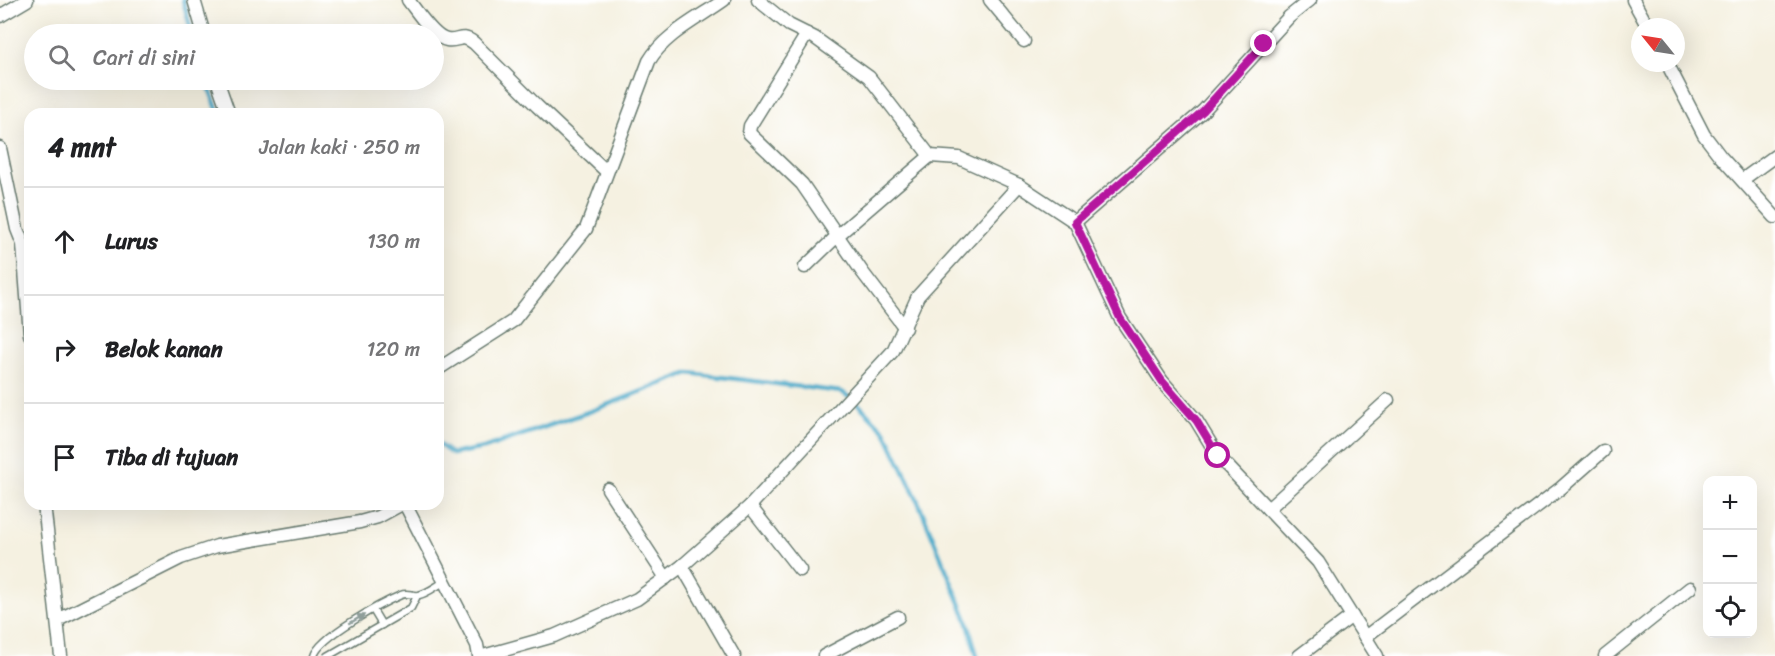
<!DOCTYPE html>
<html lang="id">
<head>
<meta charset="utf-8">
<style>
  body { margin:0; font-family:Sriracha,sans-serif; background:#f6f6f6; color:#202124 }
  .controls { position:absolute; right:18px; bottom:18px; display:grid; overflow:hidden; border-radius:12px; box-shadow:0 6px 24px #0002 }
  .controls button { width:54px; height:54px; display:grid; place-items:center; padding:0; border:0; border-bottom:2px solid #e0e0e0; background:#fff; color:#202124; font:30px sans-serif }
  .compass { position:absolute; left:1631px; top:18px; width:54px; height:54px; border-radius:50%; background:#fff; box-shadow:0 6px 24px #0002; rotate:300deg }
  .stop { position:absolute; width:18px; height:18px; margin:-14px; border:4px solid #b5179e; border-radius:50%; background:#fff }
  .stop.end { background:#b5179e; border-color:#fff; box-shadow:0 2px 6px #0008 }
  .list { margin:0; padding:0; list-style:none }
  h2 { display:flex; justify-content:space-between; align-items:center; height:78px; margin:0; padding:0 24px; font-size:26px }
  h2 small { font-size:20px; font-weight:400; color:#757577 }
  .list li { display:grid; grid-template-columns:39px 1fr auto; gap:18px; align-items:center; box-sizing:border-box; height:108px; padding:0 24px; border-top:2px solid #e0e0e0 }
  .list b { display:block; font-size:22px; white-space:nowrap }
  .list em { font-size:20px; font-style:normal; color:#757577 }
  .icon { flex:none; width:33px; height:33px; fill:none; stroke:currentColor; stroke-width:2; stroke-linecap:round; stroke-linejoin:round }
  .map { position:relative; flex:none; width:1775px; height:656px; overflow:hidden }
  .search { position:absolute; background:#fff; box-shadow:0 6px 24px #0002; left:24px; top:24px; width:420px; height:66px; display:flex; align-items:center; gap:15px; box-sizing:border-box; padding:0 21px; border-radius:33px; color:#757577; font-size:22px }
  .panel { position:absolute; background:#fff; box-shadow:0 6px 24px #0002; left:24px; top:108px; width:420px; height:402px; border-radius:18px }
  .map>svg:first-child { display:block }
  .lines { fill:none; stroke-linecap:round; stroke-linejoin:round }
  .stream { stroke:#4babca; stroke-width:4.5 }
  .service-casing { stroke:#6a7c71; stroke-width:9 }
  .minor-casing { stroke:#6a7c71; stroke-width:15 }
  .service { stroke:#fff; stroke-width:6 }
  .minor { stroke:#fff; stroke-width:12 }
  .oneway { fill:#8f9e9a }
  .route { stroke:#b5179e; stroke-width:8 }
</style>
</head>
<body>
<div class="map">
<svg width="1775" height="656" viewBox="0 0 1775 656">
  <rect width="100%" height="100%" fill="#fff"/>
  <filter id="ink" filterUnits="userSpaceOnUse"><feTurbulence type="fractalNoise" baseFrequency=".0167" numOctaves="2"/><feDisplacementMap in="SourceGraphic" scale="12" xChannelSelector="R" yChannelSelector="G"/><feConvolveMatrix kernelMatrix="1 2 1 2 8 2 1 2 1" color-interpolation-filters="sRGB"/></filter>
  <filter id="wash" filterUnits="userSpaceOnUse"><feTurbulence type="fractalNoise" baseFrequency=".008" numOctaves="4" result="noise"/><feDisplacementMap in="SourceGraphic" scale="24" xChannelSelector="R" yChannelSelector="G"/><feGaussianBlur stdDeviation="1.35" result="paint"/><feColorMatrix in="noise" values="0 0 0 0 0 0 0 0 0 0 0 0 0 0 0 0 0 1.4 0 .05"/><feComposite in="paint" operator="in"/></filter>
  <g filter="url(#wash)">
    <rect width="100%" height="100%" fill="#f5f1e1"/>
    <g class="lines">
      <!-- stream -->
      <g class="stream">
        <polyline points="183,0 192,34"/>
        <polyline points="206,80 219,114"/>
        <polyline points="438,444 452,454 484,448 591,411 689,373 842,392 857,403 885,431 917,499 967,620 977,656"/>
      </g>
    </g>
  </g>
  <g filter="url(#ink)">
    <g class="lines">
      <defs>
        <g id="service">
          <polyline points="373,610 382,625"/>
          <path d="M 314,656 C 319,637 382,603 401,595 C 407,592 413,596 419,595 C 428,593 436,586 444,582"/>
          <polyline points="328,656 411,608 417,596"/>
        </g>
        <g id="minor">
          <polyline points="194,0 204,34"/>
          <path d="M 408,0 C 416,10 434,38 447,40 C 459,42 461,33 474,43 L 537,106 L 606,171"/>
          <polyline points="758,0 789,25 815,38 869,77 930,156 959,158 1019,185 1075,222 1120,318 1162,381 1196,420 1218,456 1318,562 1377,656"/>
          <polyline points="990,0 1024,41"/>
          <polyline points="1633,0 1648,27"/>
          <polyline points="0,16 27,0"/>
          <polyline points="807,34 750,126 749,133 802,184 863,273 905,328"/>
          <polyline points="1667,63 1704,135 1720,156 1775,217"/>
          <polyline points="217,80 229,114"/>
          <polyline points="0,148 17,229 23,244 30,335"/>
          <polyline points="1742,180 1775,156"/>
          <polyline points="1075,222 1203,111 1289,17 1310,0"/>
          <polyline points="805,267 837,236 930,156"/>
          <path d="M 438,369 L 513,321 L 586,229 L 649,61 C 665,34 699,18 724,0"/>
          <polyline points="608,489 666,578"/>
          <polyline points="44,504 61,656"/>
          <polyline points="405,504 477,645 479,656"/>
          <polyline points="750,506 800,570"/>
          <polyline points="1268,509 1388,400"/>
          <polyline points="682,566 734,656"/>
          <polyline points="58,620 181,558 217,546 360,522 378,517 402,504"/>
          <polyline points="1365,637 1561,488 1603,451"/>
          <polyline points="483,656 554,636 637,599 682,566 750,506 893,351 918,296 1019,185"/>
          <polyline points="824,656 898,617"/>
          <polyline points="1299,656 1352,616"/>
          <polyline points="1605,656 1690,588"/>
        </g>
      </defs>
      <!-- service casing -->
      <use href="#service" class="service-casing"/>
      <!-- minor casing -->
      <use href="#minor" class="minor-casing"/>
      <!-- service -->
      <use href="#service" class="service"/>
      <!-- minor -->
      <use href="#minor" class="minor"/>
    </g>
    <!-- one-way arrows -->
    <defs><path id="oneway-solid" d="M-6-.8H1V-3.2L6.5 0L1 3.2V.8H-6Z" transform="scale(1.5)"/></defs>
    <use class="oneway" href="#oneway-solid" transform="translate(357 619) rotate(-30)"/>
  </g>
  <g class="lines" filter="url(#ink)">
    <!-- route -->
    <polyline class="route" points="1218,456 1196,420 1162,381 1120,318 1075,222 1203,111 1264,44"/>
  </g>
</svg>
<div class="controls">
<button>+</button>
<button>−</button>
<button><svg class="icon" aria-label="locate" viewBox="0 0 24 24"><circle cx="12" cy="12" r="6"/><path d="M12 2v4M12 18v4M2 12h4M18 12h4"/></svg></button>
</div>
<svg class="compass" viewBox="-18 -18 36 36"><path d="M0-13l5 13h-10z" fill="#e53935"/><path d="M0 13l5-13h-10z" fill="#757577"/></svg>
<div class="stop" style="left:1218px;top:456px"></div>
<div class="stop end" style="left:1264px;top:44px"></div>
<div class="search"><svg class="icon" aria-label="search" viewBox="0 0 24 24"><circle cx="10" cy="10" r="6"/><path d="M15 15l6 6"/></svg>Cari di sini</div>
<section class="panel">
<h2>4 mnt<small>Jalan kaki · 250 m</small></h2>
<ul class="list">
<li><svg class="icon" aria-label="ahead" viewBox="0 0 24 24"><path d="M12 20V5M6 11l6-6 6 6"/></svg><div><b>Lurus</b></div><em>130 m</em></li>
<li><svg class="icon" aria-label="right" viewBox="0 0 24 24"><path d="M7 20v-9h11M14 6l5 5-5 5"/></svg><div><b>Belok kanan</b></div><em>120 m</em></li>
<li><svg class="icon" aria-label="arrive" viewBox="0 0 24 24"><path d="M6 21V4h12l-3 4 3 4H6"/></svg><div><b>Tiba di tujuan</b></div></li>
</ul>
</section>
</div>
</body>
</html>
